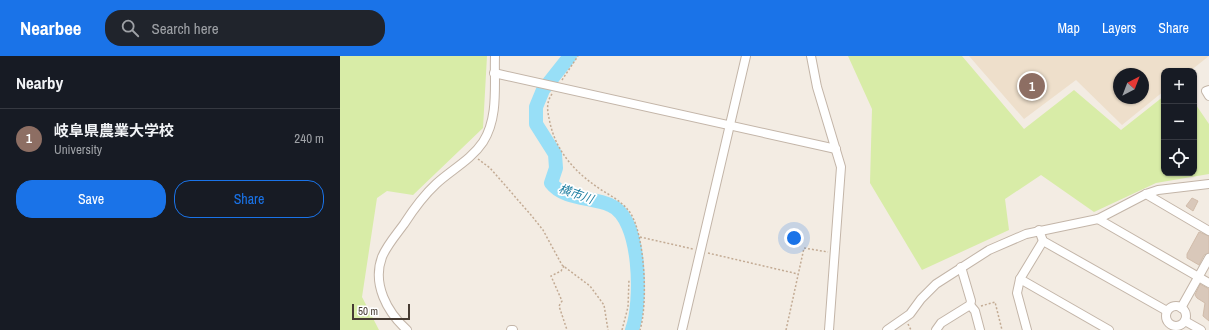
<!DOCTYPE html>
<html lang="en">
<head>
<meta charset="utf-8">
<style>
  body { margin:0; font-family:"Archivo Narrow","Noto Sans JP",sans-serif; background:#20242c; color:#f1f3f6 }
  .controls { position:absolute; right:12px; top:12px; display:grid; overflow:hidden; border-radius:8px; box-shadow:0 1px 3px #0004 }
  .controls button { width:36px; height:36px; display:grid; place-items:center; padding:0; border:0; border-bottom:1px solid #363941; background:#171b24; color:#f1f3f6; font:20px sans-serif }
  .compass { position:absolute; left:773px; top:12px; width:36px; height:36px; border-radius:50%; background:#171b24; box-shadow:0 1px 3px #0004; rotate:42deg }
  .scale { position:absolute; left:12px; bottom:10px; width:58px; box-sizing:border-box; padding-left:4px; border:2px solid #463b32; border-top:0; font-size:11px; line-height:14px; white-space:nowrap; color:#463b32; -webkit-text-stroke:3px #fff; paint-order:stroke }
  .you { position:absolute; left:454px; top:182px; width:14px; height:14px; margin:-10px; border:3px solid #fff; border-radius:50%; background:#1a73e8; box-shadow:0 0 0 6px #1a73e833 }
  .badge { display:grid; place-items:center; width:26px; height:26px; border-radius:50%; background:#1a73e8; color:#fff; font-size:13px; font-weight:700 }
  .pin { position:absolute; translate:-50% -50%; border:2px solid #fff; box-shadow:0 1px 4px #0006 }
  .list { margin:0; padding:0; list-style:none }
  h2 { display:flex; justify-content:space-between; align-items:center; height:52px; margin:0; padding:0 16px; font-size:17px }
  h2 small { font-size:13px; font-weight:400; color:#9ea1a6 }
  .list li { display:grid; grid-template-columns:26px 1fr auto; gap:12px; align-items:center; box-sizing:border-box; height:60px; padding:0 16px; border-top:1px solid #363941 }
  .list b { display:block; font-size:15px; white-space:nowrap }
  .list p { margin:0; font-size:13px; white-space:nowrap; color:#9ea1a6 }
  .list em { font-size:13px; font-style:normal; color:#9ea1a6 }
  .actions { display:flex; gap:8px; padding:12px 16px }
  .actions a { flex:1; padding:9px 0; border:1px solid #1a73e8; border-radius:16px; text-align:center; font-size:14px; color:#1a73e8 }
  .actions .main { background:#1a73e8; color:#fff }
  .icon { flex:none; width:22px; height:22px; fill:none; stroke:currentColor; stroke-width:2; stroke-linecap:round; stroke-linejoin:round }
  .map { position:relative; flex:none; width:869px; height:274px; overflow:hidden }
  header { display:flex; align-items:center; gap:24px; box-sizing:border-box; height:56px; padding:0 20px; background:#1a73e8; color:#fff }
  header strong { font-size:19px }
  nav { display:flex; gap:22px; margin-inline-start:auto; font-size:14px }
  .search { width:280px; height:36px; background:#20242c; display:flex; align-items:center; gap:10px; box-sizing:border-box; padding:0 14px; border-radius:16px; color:#9ea1a6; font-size:15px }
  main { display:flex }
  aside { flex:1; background:#171b24 }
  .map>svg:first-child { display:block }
  .education { fill:#eedfcb; fill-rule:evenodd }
  .green { fill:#d8eca7 }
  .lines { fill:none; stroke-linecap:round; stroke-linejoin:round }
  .river { stroke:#98dff7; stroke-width:14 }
  .building { fill:#d9c8ba; stroke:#d1bcaa }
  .minor-casing { stroke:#c3b5a8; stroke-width:10 }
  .path { stroke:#c3ab94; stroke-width:1.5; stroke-dasharray:2 2; stroke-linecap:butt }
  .minor { stroke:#fff; stroke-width:8 }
  .labels { text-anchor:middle; stroke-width:3.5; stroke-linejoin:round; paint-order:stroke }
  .water-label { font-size:12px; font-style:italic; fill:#1f7fa2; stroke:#fff }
</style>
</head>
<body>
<header>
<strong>Nearbee</strong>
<div class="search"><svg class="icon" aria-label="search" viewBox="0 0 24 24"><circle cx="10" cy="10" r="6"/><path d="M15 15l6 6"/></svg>Search here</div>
<nav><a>Map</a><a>Layers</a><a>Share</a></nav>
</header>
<main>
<aside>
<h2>Nearby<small></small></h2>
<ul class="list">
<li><span class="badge" style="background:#8d6e63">1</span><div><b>岐阜県農業大学校</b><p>University</p></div><em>240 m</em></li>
</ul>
<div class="actions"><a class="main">Save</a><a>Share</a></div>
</aside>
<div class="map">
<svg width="869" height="274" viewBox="0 0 869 274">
  <rect width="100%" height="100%" fill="#f3ece3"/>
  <!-- education -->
  <path class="education" d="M 629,0 L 869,0 L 850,15 L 824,15 L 824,35 L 782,69 L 736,24 L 684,63 ZM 779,18 L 803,18 L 803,42 L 779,42 Z"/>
  <!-- green -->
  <g class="green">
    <polygon points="0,0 147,0 143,72 73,139 47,135 37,142 22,241 39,274 0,274"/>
    <polygon points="508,0 622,0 684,73 734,34 781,74 824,40 824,117 854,117 854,46 869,68 869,118 816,127 754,156 701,119 665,143 669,174 582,214 530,127 532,53"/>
  </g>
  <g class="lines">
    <!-- river -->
    <path class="river" d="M 230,0 L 203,34 L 196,51 L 196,68 L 215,98 L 216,112 L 211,127 C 224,144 252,141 270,149 C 302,162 302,247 292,274"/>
  </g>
  <!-- building -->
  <g class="building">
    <polygon points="852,142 858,145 853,155 846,150"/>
    <polygon points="859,176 869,180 869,197 864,199 859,209 847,202 847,198"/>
    <polygon points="860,228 869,233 869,265 863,260 865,247 857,242 855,239"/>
  </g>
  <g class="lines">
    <defs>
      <g id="minor">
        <polyline points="471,0 477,31 501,111 489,274"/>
        <polyline points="154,17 496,93"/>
        <polyline points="869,34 866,35 869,40"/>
        <polyline points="806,138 869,175"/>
        <polyline points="758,163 869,227"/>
        <polyline points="699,174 703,185 827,255"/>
        <polyline points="703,185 680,223 769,274"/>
        <polyline points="680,223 677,237 687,274"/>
        <polyline points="630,249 635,255 640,274"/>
        <circle cx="836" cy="260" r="10"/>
        <polyline points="841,252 869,202"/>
        <polyline points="845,265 861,274"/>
        <path d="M 67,274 C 47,256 32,228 42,201 C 47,189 56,179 64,168 C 73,154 83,140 96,128 C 111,114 131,104 143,86 C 159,61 154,28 155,0"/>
        <polyline points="171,274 173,274"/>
        <polyline points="342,274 406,0"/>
        <polyline points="547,274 570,258 581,243 596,228 649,194 686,178 758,163 806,138 818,134 869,128"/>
        <polyline points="596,274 601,267 630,249 631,245 621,211"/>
      </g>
    </defs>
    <!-- minor casing -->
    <use href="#minor" class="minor-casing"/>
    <!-- path -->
    <g class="path">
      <polyline points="222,24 238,0"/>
      <path d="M 212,38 C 205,48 208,57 210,67 C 217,98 237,118 263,135 C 273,141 284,147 291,158 C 305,181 308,248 300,274"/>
      <polyline points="138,103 150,112 191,159 203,174 222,209 250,230 264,249 268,274"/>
      <polyline points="300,181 353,193"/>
      <polyline points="368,197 458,218"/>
      <polyline points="224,210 221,215 211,220 222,245 219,250 227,274"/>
      <polyline points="641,250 655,246 662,274"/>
      <polyline points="568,268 571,274"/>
      <polyline points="282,274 288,251 289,223"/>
      <polyline points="446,274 464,192 488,196"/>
    </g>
    <!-- minor -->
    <use href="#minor" class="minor"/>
  </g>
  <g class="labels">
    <!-- water labels -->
    <g class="water-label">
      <text transform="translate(236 138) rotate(19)" y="4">横市川</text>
    </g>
  </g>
</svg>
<div class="controls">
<button>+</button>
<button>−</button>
<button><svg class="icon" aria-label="locate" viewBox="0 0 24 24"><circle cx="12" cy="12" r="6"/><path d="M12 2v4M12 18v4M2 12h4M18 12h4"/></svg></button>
</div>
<svg class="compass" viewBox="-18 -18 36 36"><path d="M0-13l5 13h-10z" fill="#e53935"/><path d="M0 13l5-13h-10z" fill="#9ea1a6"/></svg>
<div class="scale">50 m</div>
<div class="you"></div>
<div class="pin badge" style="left:692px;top:30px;background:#8d6e63">1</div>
</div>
</main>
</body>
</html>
